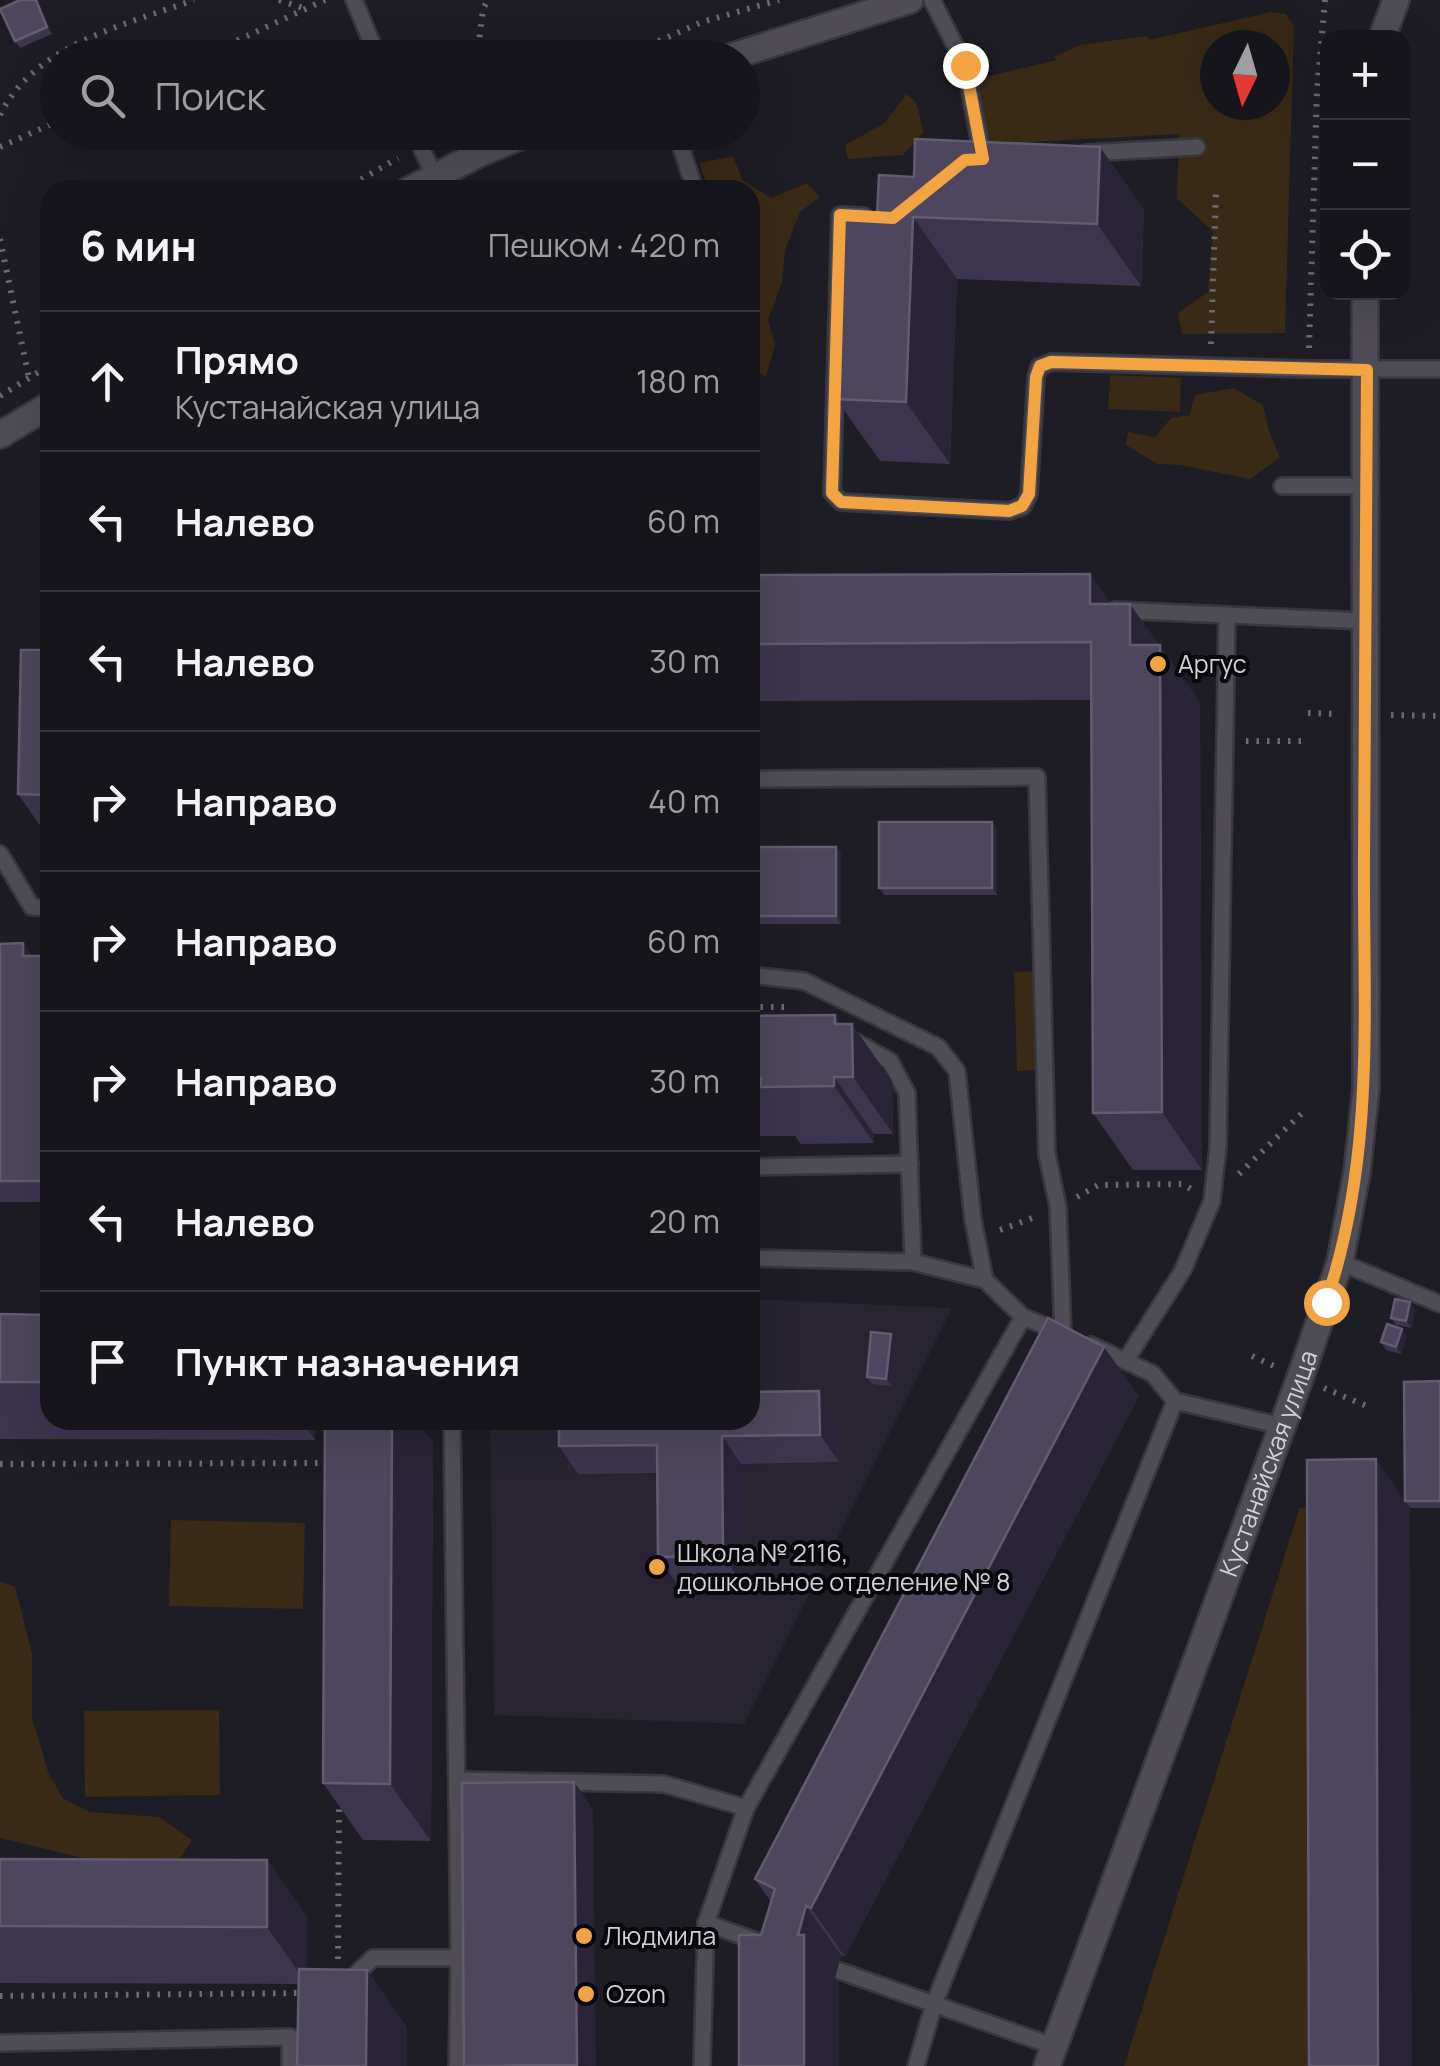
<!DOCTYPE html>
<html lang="ru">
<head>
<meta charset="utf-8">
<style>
  body { margin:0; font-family:Manrope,sans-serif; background:#232229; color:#f1f3f6 }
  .controls { position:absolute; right:30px; top:30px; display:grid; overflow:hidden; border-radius:20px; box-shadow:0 10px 40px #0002 }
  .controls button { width:90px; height:90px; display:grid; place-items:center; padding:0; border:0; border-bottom:2px solid #35343b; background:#16151c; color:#f1f3f6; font:50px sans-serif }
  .compass { position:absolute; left:1200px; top:30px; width:90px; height:90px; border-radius:50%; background:#16151c; box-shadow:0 10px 40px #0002; rotate:185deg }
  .stop { position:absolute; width:30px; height:30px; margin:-22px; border:8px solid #f3a442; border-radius:50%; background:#fff }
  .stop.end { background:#f3a442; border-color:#fff; box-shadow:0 2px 10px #0008 }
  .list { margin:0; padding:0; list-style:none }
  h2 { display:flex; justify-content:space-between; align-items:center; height:130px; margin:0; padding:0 40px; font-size:42px }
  h2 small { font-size:32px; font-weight:400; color:#9e9fa3 }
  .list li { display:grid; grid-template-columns:65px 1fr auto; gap:30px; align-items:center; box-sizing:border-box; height:140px; padding:0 40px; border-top:2px solid #35343b }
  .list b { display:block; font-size:38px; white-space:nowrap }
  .list p { margin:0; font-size:32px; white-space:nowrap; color:#9e9fa3 }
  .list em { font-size:32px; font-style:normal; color:#9e9fa3 }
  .icon { flex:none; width:55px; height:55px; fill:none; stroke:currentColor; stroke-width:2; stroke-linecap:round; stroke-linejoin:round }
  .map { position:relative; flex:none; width:1440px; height:2066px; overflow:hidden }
  .search { position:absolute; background:#16151c; box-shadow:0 10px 40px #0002; left:40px; top:40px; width:720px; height:110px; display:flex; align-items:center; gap:25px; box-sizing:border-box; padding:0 35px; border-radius:55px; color:#9e9fa3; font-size:38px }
  .panel { position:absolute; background:#16151c; box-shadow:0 10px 40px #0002; left:40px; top:180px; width:720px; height:1250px; border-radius:30px }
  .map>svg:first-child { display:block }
  .built { fill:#282432 }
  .green { fill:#3a2915; fill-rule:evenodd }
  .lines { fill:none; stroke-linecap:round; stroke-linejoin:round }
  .service-casing { stroke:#38373e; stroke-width:20 }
  .minor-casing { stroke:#38373e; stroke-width:30 }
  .tertiary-casing { stroke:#38373e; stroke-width:30 }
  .path { stroke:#6b6a72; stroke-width:6; stroke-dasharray:2.5 8; stroke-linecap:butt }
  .service { stroke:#4f4c56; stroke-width:15 }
  .minor { stroke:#4f4c56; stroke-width:25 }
  .tertiary { stroke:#4f4c56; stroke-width:25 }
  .wall { fill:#3d354f }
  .shaded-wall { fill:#2a2438 }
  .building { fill:#4d465e; stroke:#625b71; stroke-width:2.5 }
  .route { stroke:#f3a442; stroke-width:12 }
  .poi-dot { fill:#f3a442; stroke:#08070b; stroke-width:4 }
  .labels { text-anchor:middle; stroke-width:8; stroke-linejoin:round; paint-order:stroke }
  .poi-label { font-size:25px; fill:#d2d1d7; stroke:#08070b; text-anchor:start }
  .street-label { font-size:25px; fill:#d2d1d7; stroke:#08070b }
</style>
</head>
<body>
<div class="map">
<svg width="1440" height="2066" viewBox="0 0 1440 2066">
  <rect width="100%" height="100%" fill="#1e1c25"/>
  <!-- built -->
  <polygon class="built" points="750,1299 952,1308 744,1724 494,1715 490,1420 750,1420"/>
  <!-- green -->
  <g class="green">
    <path d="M 1271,12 L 1286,14 L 1294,27 L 1285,333 L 1182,334 L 1178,313 L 1208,292 L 1213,232 L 1177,198 L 1179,134 L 991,144 L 972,80 L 1057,60 L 1054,57 L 1080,45 L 1147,36 L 1149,40 ZM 1215,45 L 1275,45 L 1275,105 L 1215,105 Z"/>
    <polygon points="906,94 916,102 924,132 903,155 848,159 845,145 886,122"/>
    <polygon points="733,156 743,181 771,198 807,183 820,197 800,212 785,250 782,283 768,320 775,345 766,377 750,366 750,190 709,190 699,163"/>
    <polygon points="1110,375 1181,378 1180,412 1108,409"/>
    <polygon points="1234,388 1263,405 1269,431 1280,458 1250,479 1180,465 1157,464 1126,445 1128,432 1155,437 1171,418 1189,415 1195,395"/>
    <polygon points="1034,971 1037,1070 1017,1071 1014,972"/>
    <polygon points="1300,1507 1324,1514 1326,2066 1124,2066"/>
    <polygon points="171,1520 305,1523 303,1609 169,1606"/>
    <polygon points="0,1581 15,1587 32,1654 32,1717 48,1772 63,1799 90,1812 159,1817 192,1840 178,1862 116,1866 0,1838"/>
    <polygon points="219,1710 220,1795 85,1797 84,1711"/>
  </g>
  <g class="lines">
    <defs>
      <g id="service">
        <polyline points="354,0 378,58"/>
        <polyline points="932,0 965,65 983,159"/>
        <polyline points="414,132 434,175"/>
        <polyline points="676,132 695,190"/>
        <polyline points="1086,153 1197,147"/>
        <polyline points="864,216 840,215 832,493 841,502 1009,511 1023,506 1029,494 1036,377 1039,367 1051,362 1310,369 1440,369"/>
        <polyline points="1282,486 1366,486"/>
        <polyline points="1115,610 1364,621"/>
        <polyline points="750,779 1037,777 1047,1154 1058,1207 1063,1332"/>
        <polyline points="0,854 32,907 50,908"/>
        <polyline points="750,975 804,981 938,1047 957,1071 973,1220 985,1280"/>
        <polyline points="854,1041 890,1061 907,1093 913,1262"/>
        <polyline points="750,1167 910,1164"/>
        <polyline points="750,1258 913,1262 985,1280 1023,1317 1061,1332"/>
        <polyline points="1340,1262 1440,1304"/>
        <polyline points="1091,1345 1153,1374 1175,1401 1282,1426"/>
        <polyline points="1126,1360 1183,1270 1212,1201 1218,1147 1227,615"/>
        <polyline points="452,1420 459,1958 457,2066"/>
        <polyline points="457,1780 664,1784 746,1808"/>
        <polyline points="706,1923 759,1942"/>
        <polyline points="837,1970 1053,2046"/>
        <polyline points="347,1983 373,1958 459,1958"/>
        <polyline points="0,2043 290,2037 290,2066"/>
        <polyline points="702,2066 706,1923 746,1808 1023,1317"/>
        <polyline points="916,2066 934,2004 1175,1401"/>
      </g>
      <g id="minor">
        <polyline points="1382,38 1396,0"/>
        <path id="s1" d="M 1047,2066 L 1300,1378 L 1340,1262 L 1357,1172 L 1366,1089 L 1365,292"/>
      </g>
      <g id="tertiary">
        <polyline points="727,58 910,0"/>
        <polyline points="409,190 481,153 531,132"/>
        <polyline points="0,435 50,405"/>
      </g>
    </defs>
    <!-- service casing -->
    <use href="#service" class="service-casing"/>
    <!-- minor casing -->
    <use href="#minor" class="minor-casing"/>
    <!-- tertiary casing -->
    <use href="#tertiary" class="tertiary-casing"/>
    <!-- path -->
    <g class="path">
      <polyline points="279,0 306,9"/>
      <polyline points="199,58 325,0"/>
      <polyline points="477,58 483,9 488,0"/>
      <polyline points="620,58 702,22 779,0"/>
      <path d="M 0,115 C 35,44 125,25 194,0"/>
      <polyline points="742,120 745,126"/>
      <polyline points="0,147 58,121"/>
      <polyline points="343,190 398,158"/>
      <polyline points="0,239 29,378"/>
      <polyline points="1211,344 1216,190"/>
      <polyline points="1309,348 1317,91 1325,0"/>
      <polyline points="0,396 50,365"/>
      <polyline points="1308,713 1339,714"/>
      <polyline points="1391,715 1440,716"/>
      <polyline points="1246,741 1308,741"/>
      <polyline points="750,1007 792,1007"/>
      <polyline points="1239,1174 1303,1112"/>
      <polyline points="1077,1197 1098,1185 1183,1184 1191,1189"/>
      <polyline points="1000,1230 1035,1217"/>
      <polyline points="1252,1356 1276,1367"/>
      <polyline points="1324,1388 1369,1407"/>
      <polyline points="0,1464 331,1463"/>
      <polyline points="338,1959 339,1801"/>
      <polyline points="0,1996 304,1993"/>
    </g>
    <!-- service -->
    <use href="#service" class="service"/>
    <!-- minor -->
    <use href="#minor" class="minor"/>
    <!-- tertiary -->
    <use href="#tertiary" class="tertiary"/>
  </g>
  <!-- wall -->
  <g class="wall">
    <polygon points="37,0 52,34 20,48 15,41"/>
    <polygon points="1144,209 1141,286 957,279 950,464 880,461 836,399 877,215"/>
    <polygon points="1090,574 1111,604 1158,645 1200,702 1202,1170 1133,1170 1093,1113 1091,700 750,701 750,575"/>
    <polygon points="50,650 50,840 18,794"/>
    <polygon points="997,829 997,895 884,895 879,888"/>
    <polygon points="750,847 836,847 841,854 841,924 750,924"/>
    <polygon points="23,943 32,956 50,956 50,1202 0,1202 0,944"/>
    <polygon points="750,1016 841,1024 892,1081 893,1134 874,1134 874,1143 801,1144 795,1136 750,1136"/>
    <polygon points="1415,1309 1412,1328 1396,1325 1391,1318"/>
    <polygon points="0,1314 50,1315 50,1420 315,1420 315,1440 0,1439"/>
    <polygon points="1407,1336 1401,1354 1386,1350 1381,1342"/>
    <polygon points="896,1341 892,1386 872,1384 867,1377"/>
    <polygon points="1440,1381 1440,1508 1410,1508 1376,1459 1405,1501"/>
    <polygon points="819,1391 838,1418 839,1462 741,1464 742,1583 677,1584 658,1557 658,1473 578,1474 559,1446"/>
    <polygon points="1139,1396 845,1957 841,1955 835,1978 839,1984 839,2066 739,2066 761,1935 771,1902 755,1879"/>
    <polygon points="433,1443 431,1841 363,1840 323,1783"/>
    <polygon points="0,1859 267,1860 307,1917 307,1969 407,2027 299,1984 0,1983"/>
  </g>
  <!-- shaded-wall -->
  <g class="shaded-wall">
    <polygon points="36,0 37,0 52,34 47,27"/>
    <polygon points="1100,147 1144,209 1141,286 1097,224"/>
    <polygon points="913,217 957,279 950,464 906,402"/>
    <polygon points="1090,574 1130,631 1130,604 1200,702 1202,1170 1162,1112 1090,604"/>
    <polygon points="992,822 997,829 997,895 992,888"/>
    <polygon points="836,847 841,854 841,924 836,916"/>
    <polygon points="23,943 38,965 23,956"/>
    <polygon points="835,1015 852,1040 852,1024 892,1081 893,1134 853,1077 835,1024"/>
    <polygon points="834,1077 874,1134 874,1143 834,1086"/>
    <polygon points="1410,1302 1415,1309 1412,1328 1406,1321"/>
    <polygon points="1402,1329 1407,1336 1401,1354 1396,1347"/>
    <polygon points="891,1334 896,1341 892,1386 886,1379"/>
    <polygon points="1104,1347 1139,1396 845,1957 811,1908"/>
    <polygon points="819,1391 838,1418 839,1462 820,1435"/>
    <polygon points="301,1420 315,1420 315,1440"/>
    <polygon points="392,1420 416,1420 433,1443 431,1841 390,1784"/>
    <polygon points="722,1436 741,1464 742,1583 723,1556"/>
    <polygon points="1376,1459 1410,1508 1412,2066 1378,2066"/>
    <polygon points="574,1782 593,1809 596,2066 577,2065"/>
    <polygon points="267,1860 307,1917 307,1984 267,1927"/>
    <polygon points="806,1906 841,1955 835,1978 839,1984 839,2066 804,2066 798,1935"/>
    <polygon points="367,1970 407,2027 407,2066 366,2066"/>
  </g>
  <!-- building -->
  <g class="building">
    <polygon points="20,0 36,0 47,27 15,41 0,9"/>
    <polygon points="915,139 1100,147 1097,224 913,217 906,402 836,399 843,214 877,215 879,175 914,177"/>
    <polygon points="1090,574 1090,604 1130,604 1130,645 1160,645 1162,1112 1093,1113 1091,642 750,644 750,575"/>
    <polygon points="21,650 50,650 50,795 18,794"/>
    <rect x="879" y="822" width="113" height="66"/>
    <rect x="750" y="847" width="86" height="69"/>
    <polygon points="23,943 23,956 50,956 50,1181 0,1181 0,944"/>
    <polygon points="835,1015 835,1024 852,1024 853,1077 834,1077 834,1086 761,1087 761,1078 750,1078 750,1016"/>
    <polygon points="1395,1299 1410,1302 1406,1321 1391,1318"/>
    <polygon points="0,1314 50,1315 50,1382 0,1382"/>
    <polygon points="1048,1318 1104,1347 811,1908 806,1906 798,1935 804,1935 804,2066 739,2066 739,1935 761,1935 775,1889 755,1879"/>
    <polygon points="1387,1324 1402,1329 1396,1347 1381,1342"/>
    <polygon points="871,1332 891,1334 886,1379 867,1377"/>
    <polygon points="1440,1381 1440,1501 1405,1501 1404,1382"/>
    <polygon points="819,1391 820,1435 722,1436 723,1556 658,1557 657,1445 559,1446 559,1420 750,1420 750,1392"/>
    <polygon points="325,1420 392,1420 390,1784 323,1783"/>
    <polygon points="1376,1459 1378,2066 1309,2066 1307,1460"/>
    <polygon points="574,1782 577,2065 464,2066 462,1783"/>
    <polygon points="0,1859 267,1860 267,1927 0,1926"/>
    <polygon points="299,1969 367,1970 366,2066 297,2066"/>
  </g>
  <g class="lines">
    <!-- route -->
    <path class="route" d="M 965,65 L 983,159 L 965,160 L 893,218 L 840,215 L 832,493 L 841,502 L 1009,511 L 1022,506 L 1029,494 L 1036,377 L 1040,366 L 1051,362 L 1367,370 C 1365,533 1364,695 1364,857 C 1363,1010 1376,1154 1326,1302"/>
  </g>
  <!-- markers -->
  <g class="poi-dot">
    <circle cx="1158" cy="664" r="10"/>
    <circle cx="657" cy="1567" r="10"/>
    <circle cx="584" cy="1936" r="10"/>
    <circle cx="586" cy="1994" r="10"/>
  </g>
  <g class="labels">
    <!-- poi labels -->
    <g class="poi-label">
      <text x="1178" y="673">Аргус</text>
      <text x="677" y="1562">Школа № 2116,<tspan x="677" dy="29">дошкольное отделение № 8</tspan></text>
      <text x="604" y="1945">Людмила</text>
      <text x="606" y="2003">Ozon</text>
    </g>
    <!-- street labels -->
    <g class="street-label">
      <text dy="9" stroke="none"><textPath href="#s1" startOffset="642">Кустанайская улица</textPath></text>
    </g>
  </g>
</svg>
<div class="controls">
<button>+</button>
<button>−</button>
<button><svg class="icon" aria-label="locate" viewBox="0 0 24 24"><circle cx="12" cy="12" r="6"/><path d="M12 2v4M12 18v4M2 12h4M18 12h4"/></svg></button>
</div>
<svg class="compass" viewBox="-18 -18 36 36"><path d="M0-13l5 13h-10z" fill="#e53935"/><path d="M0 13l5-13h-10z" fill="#9e9fa3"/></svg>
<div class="stop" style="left:1326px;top:1302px"></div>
<div class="stop end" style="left:965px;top:65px"></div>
<div class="search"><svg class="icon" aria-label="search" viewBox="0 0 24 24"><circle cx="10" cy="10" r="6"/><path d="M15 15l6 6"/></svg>Поиск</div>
<section class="panel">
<h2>6 мин<small>Пешком · 420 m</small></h2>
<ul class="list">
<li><svg class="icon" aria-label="ahead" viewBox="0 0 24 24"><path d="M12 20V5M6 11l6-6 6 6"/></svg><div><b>Прямо</b><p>Кустанайская улица</p></div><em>180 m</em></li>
<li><svg class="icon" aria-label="left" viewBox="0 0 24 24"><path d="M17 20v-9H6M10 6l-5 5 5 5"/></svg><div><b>Налево</b></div><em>60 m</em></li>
<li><svg class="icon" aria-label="left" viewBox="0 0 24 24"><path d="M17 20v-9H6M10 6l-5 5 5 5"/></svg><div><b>Налево</b></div><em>30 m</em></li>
<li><svg class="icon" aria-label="right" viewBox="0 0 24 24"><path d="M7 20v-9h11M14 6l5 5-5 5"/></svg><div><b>Направо</b></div><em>40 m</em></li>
<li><svg class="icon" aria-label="right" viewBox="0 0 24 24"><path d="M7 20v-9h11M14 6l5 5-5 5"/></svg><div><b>Направо</b></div><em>60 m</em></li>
<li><svg class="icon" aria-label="right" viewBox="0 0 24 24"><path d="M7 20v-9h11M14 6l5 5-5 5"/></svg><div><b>Направо</b></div><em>30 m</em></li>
<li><svg class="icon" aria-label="left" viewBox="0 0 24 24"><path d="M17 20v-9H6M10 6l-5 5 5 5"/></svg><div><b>Налево</b></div><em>20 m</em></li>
<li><svg class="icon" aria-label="arrive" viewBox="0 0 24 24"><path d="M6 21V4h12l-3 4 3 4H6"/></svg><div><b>Пункт назначения</b></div></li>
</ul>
</section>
</div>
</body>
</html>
